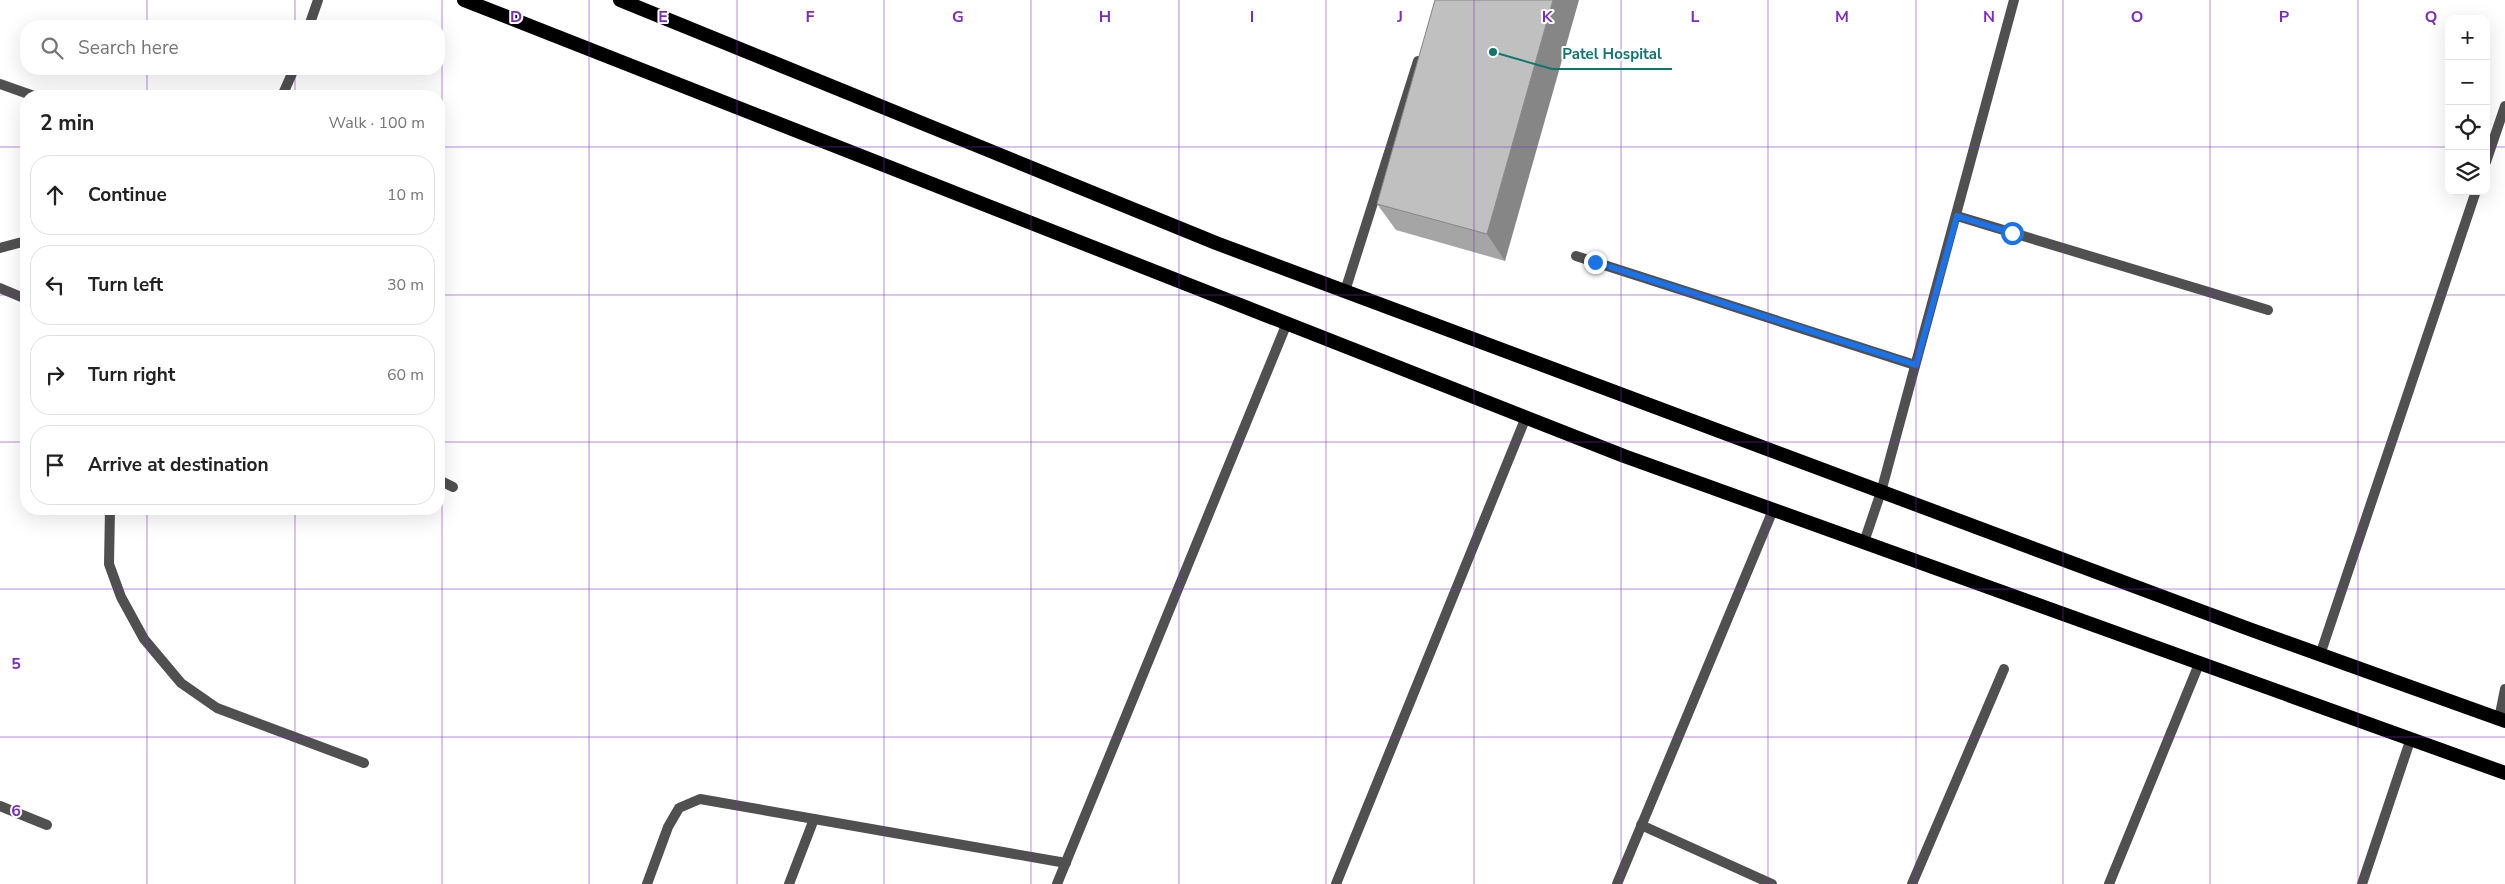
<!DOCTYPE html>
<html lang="en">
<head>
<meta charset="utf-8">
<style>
  body { margin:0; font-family:"Nunito Sans",sans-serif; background:#f2f2f2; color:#222 }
  .controls { position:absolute; right:15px; top:15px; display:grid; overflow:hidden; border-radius:10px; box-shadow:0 5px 20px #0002 }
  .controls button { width:45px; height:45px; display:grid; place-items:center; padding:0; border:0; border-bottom:1px solid #e0e0e0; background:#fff; color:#222; font:25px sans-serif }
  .stop { position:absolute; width:15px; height:15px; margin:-11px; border:4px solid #1a73e8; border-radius:50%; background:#fff }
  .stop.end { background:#1a73e8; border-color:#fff; box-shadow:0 1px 5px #0008 }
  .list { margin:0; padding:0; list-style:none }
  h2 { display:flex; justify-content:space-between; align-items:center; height:65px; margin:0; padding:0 20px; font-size:21px }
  h2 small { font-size:16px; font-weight:400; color:#767676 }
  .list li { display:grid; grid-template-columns:32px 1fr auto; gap:15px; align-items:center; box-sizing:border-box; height:80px; margin:0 10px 10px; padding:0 10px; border:1px solid #e0e0e0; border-radius:20px }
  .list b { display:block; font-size:19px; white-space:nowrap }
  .list em { font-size:16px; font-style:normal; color:#767676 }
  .icon { flex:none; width:28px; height:28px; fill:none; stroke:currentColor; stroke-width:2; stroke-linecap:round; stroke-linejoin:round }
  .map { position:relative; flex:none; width:2505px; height:884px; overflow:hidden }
  .search { position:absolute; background:#fff; box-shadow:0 5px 20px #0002; left:20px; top:20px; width:425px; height:55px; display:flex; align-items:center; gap:12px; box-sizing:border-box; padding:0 18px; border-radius:20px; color:#767676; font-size:19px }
  .panel { position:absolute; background:#fff; box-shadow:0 5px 20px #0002; left:20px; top:90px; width:425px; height:425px; border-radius:20px }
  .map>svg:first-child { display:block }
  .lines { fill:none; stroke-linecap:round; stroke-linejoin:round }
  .service { stroke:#505050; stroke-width:10 }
  .minor { stroke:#505050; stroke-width:10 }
  .trunk { stroke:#000; stroke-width:14 }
  .wall { fill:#a5a5a5 }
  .shaded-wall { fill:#868686 }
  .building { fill:#c0c0c0; stroke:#868686 }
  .route { stroke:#1a73e8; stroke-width:6 }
  .grid { fill:none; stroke:#7b2cbf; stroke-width:1; stroke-opacity:0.55 }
  .grid-label { font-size:16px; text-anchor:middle; font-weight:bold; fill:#7b2cbf; stroke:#fff; stroke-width:4; stroke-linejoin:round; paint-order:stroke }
  .leader { fill:none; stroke:#0f766e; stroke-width:2 }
  .callout-dot { fill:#0f766e; stroke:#fff; stroke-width:2 }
  .callout-label { font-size:15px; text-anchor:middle; font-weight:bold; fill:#0f766e; stroke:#fff; stroke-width:4; stroke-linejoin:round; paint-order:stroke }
</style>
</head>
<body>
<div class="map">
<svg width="2505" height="884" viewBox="0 0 2505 884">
  <rect width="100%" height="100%" fill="#fff"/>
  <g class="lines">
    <!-- service -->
    <g class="service">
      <polyline points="309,26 318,0"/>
      <polyline points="0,84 34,96"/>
      <polyline points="282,96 294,69"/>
      <polyline points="1957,216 2268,310"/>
      <polyline points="0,248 26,241"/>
      <polyline points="1576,256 1915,365"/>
      <polyline points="0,288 26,299"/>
      <polyline points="439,480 453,487"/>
      <polyline points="110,509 109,564 121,597 144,639 181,683 217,708 364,763"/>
      <polyline points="1864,542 1881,492 2014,0"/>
    </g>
    <!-- minor -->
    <g class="minor">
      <polyline points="2486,162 2505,106"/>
      <polyline points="1345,291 1418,61"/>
      <polyline points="2320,655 2476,191"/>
      <polyline points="2499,719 2505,689"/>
      <polyline points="0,806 47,825"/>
      <polyline points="1641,825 1772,884"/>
      <polyline points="647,884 668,827 679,808 700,799 1066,863"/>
      <polyline points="789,884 814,819"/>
      <polyline points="1057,884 1287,323"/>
      <polyline points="1336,884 1526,417"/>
      <polyline points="1617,884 1773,510"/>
      <polyline points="1912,884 2004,669"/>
      <polyline points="2109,884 2199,664"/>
      <polyline points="2362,884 2410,741"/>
    </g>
    <!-- trunk -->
    <g class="trunk">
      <polyline points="464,0 1624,456 2505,773"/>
      <polyline points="620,0 1216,243 2249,629 2505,721"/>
    </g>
  </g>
  <!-- wall -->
  <polygon class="wall" points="1435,0 1505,261 1396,230 1377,204"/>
  <!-- shaded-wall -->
  <polygon class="shaded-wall" points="1553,0 1579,0 1505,261 1487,234"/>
  <!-- building -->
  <polygon class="building" points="1435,0 1553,0 1487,234 1377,204"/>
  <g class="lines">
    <!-- route -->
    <polyline class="route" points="1595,262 1916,365 1957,216 2012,233"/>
  </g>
  <!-- grid -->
  <path class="grid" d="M 147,0 L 147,26M 295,0 L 295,26M 442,0 L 442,884M 589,0 L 589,884M 737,0 L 737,884M 884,0 L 884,884M 1031,0 L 1031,884M 1179,0 L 1179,884M 1326,0 L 1326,884M 1474,0 L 1474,884M 1621,0 L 1621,884M 1768,0 L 1768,884M 1916,0 L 1916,884M 2063,0 L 2063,884M 2210,0 L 2210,884M 2358,0 L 2358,884M 147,69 L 147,96M 295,69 L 295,96M 0,147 L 26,147M 439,147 L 2449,147M 2486,147 L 2505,147M 0,295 L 26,295M 439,295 L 2505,295M 0,442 L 26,442M 439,442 L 2505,442M 147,509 L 147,884M 295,509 L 295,884M 0,589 L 2505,589M 0,737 L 2505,737"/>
  <g class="grid-label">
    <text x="516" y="22">D</text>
    <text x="663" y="22">E</text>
    <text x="810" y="22">F</text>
    <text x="958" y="22">G</text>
    <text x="1105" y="22">H</text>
    <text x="1252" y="22">I</text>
    <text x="1400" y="22">J</text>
    <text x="1547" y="22">K</text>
    <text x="1695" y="22">L</text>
    <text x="1842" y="22">M</text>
    <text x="1989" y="22">N</text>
    <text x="2137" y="22">O</text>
    <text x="2284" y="22">P</text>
    <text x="2431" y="22">Q</text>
    <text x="16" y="669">5</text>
    <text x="16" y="816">6</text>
  </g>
  <!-- callouts -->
  <path class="leader" d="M1493 52L1552 69H1672"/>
  <circle class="callout-dot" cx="1493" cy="52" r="5"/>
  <g class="callout-label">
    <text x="1612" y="59">Patel Hospital</text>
  </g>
</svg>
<div class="controls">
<button>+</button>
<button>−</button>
<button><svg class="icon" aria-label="locate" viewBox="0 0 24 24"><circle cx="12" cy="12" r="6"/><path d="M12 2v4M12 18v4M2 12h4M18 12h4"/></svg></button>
<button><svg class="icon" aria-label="layers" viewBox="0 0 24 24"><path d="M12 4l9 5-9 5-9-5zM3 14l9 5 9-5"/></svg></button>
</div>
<div class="stop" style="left:2012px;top:233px"></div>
<div class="stop end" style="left:1595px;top:262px"></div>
<div class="search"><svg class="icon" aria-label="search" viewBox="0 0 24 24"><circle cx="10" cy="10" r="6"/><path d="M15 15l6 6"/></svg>Search here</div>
<section class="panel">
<h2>2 min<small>Walk · 100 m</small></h2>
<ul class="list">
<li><svg class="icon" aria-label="ahead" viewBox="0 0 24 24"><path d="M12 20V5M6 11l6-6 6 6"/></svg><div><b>Continue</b></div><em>10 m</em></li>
<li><svg class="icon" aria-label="left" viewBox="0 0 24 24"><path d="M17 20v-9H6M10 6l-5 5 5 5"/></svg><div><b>Turn left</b></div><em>30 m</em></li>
<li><svg class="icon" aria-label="right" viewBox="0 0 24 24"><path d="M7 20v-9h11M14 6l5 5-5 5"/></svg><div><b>Turn right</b></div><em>60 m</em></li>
<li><svg class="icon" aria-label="arrive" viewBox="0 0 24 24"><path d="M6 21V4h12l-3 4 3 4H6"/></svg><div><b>Arrive at destination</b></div></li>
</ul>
</section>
</div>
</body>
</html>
